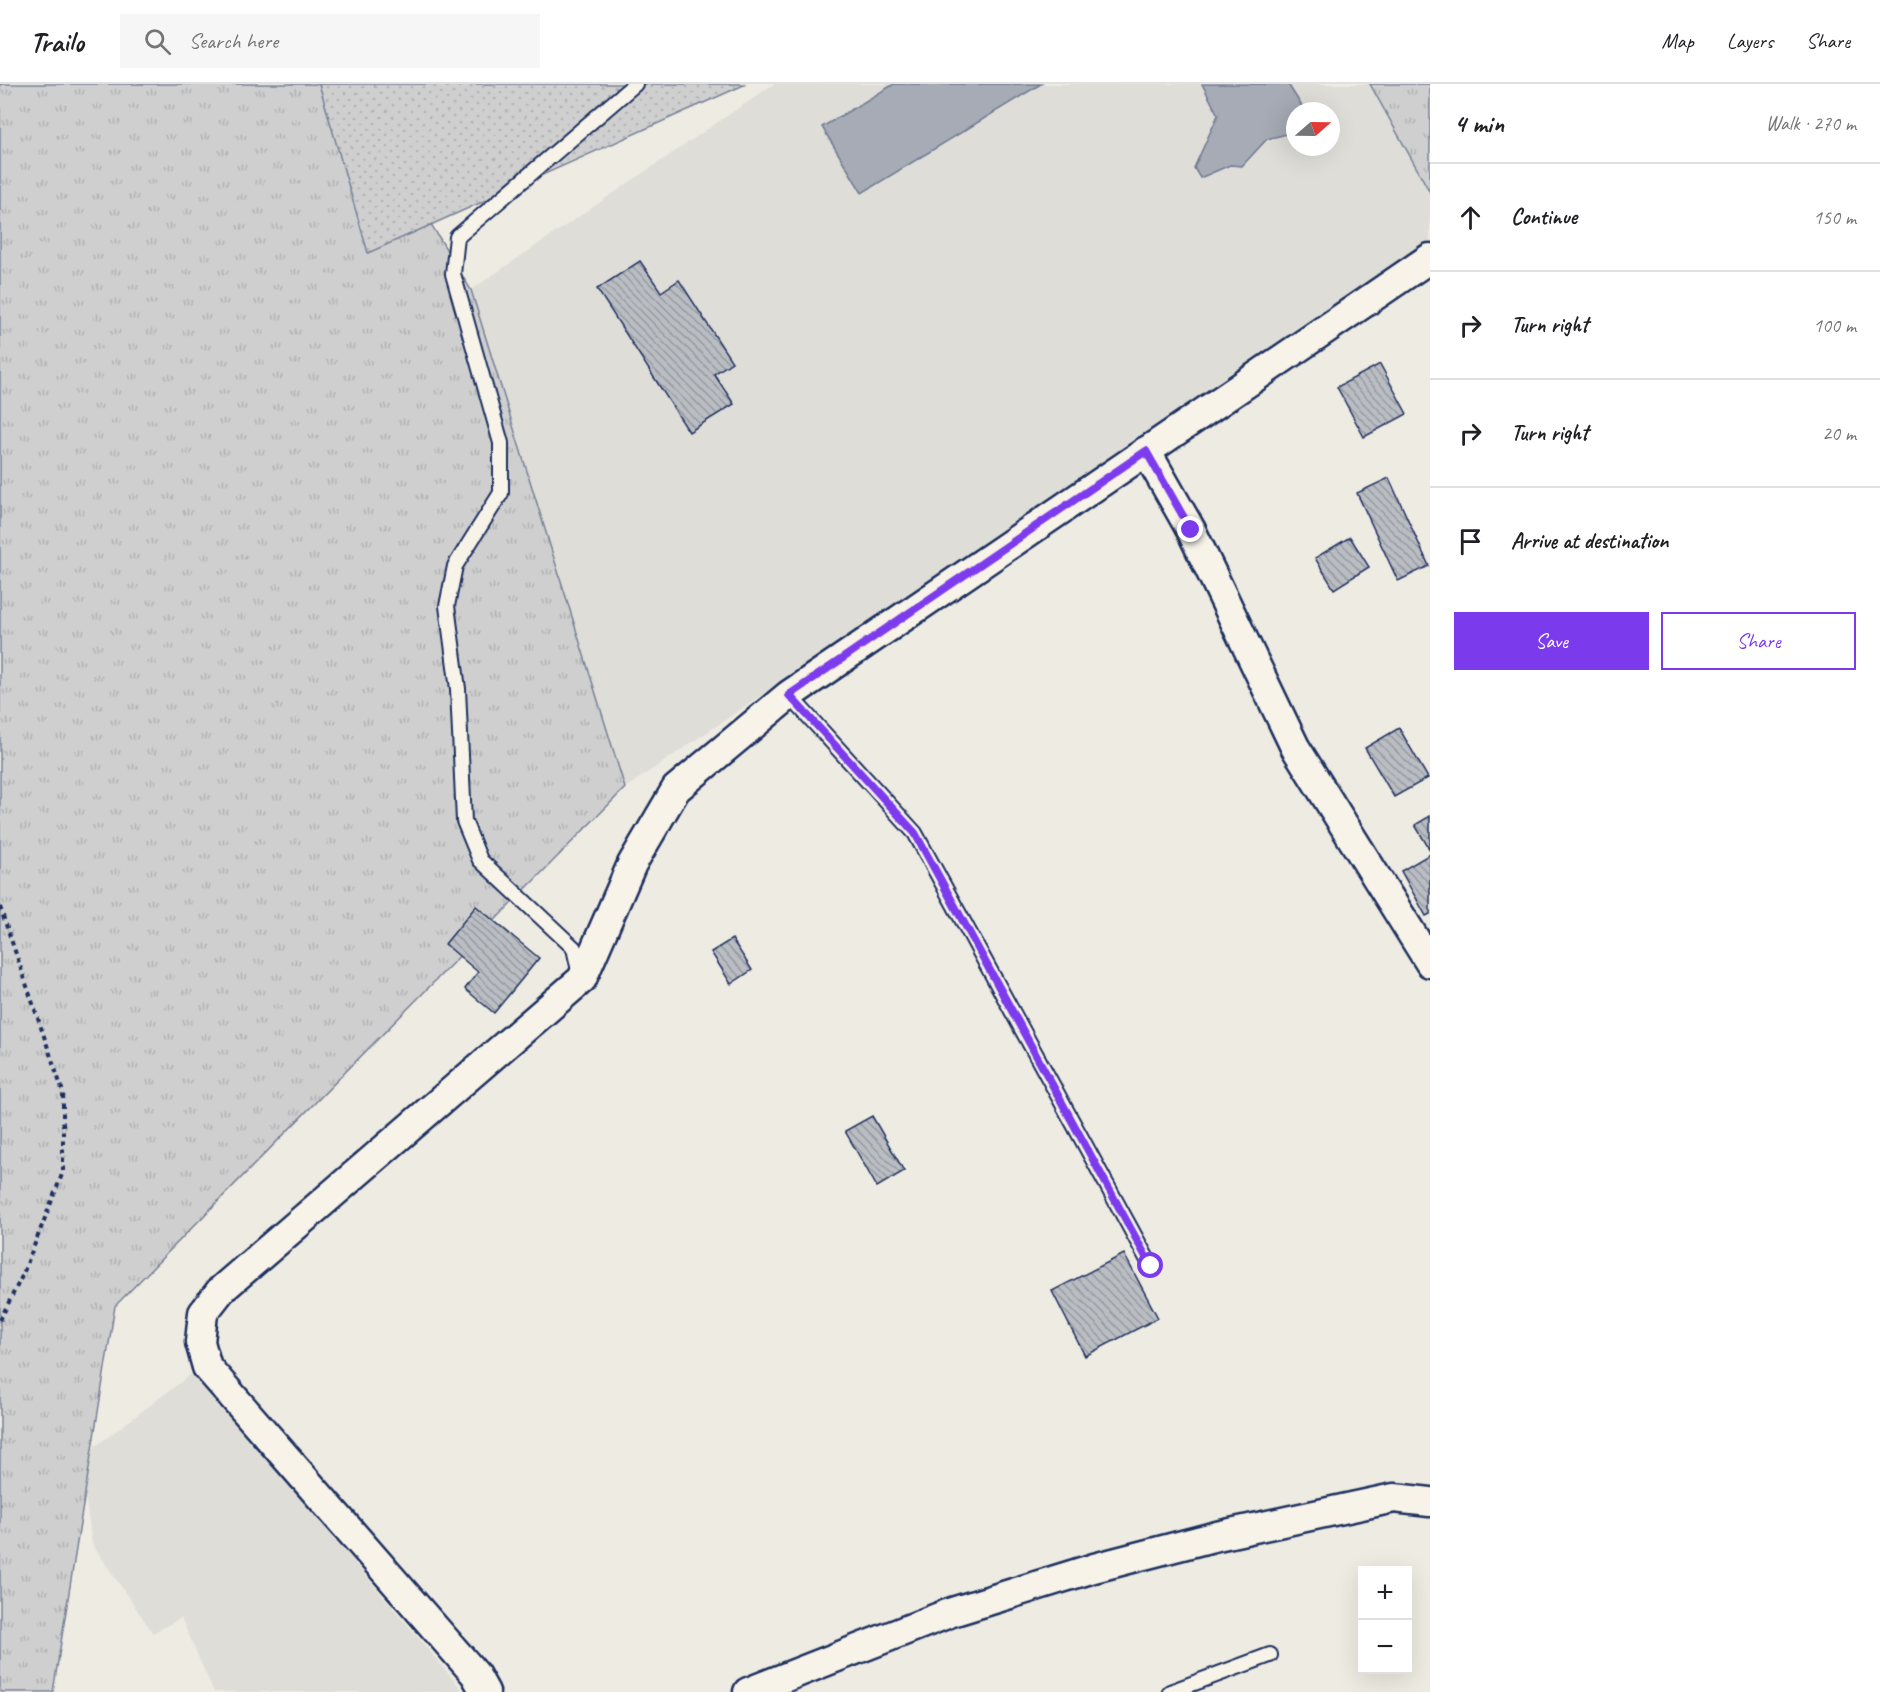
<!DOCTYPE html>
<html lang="en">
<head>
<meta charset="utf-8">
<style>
  body { margin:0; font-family:Caveat,sans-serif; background:#f6f6f6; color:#202124 }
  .controls { position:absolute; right:18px; bottom:18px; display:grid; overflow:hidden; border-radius:0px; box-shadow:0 6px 24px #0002 }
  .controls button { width:54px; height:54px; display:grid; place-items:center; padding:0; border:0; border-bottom:2px solid #e0e0e0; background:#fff; color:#202124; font:30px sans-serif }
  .compass { position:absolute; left:1286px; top:18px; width:54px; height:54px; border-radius:50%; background:#fff; box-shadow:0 6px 24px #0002; rotate:70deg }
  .stop { position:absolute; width:18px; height:18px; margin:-14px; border:4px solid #7c3aed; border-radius:50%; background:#fff }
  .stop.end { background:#7c3aed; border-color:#fff; box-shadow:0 2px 6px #0008 }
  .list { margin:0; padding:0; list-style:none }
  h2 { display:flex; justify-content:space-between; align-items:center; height:78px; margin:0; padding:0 24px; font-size:26px }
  h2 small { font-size:20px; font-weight:400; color:#757577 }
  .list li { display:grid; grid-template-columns:39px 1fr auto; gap:18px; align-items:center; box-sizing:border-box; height:108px; padding:0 24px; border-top:2px solid #e0e0e0 }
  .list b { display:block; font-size:22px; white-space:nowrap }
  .list em { font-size:20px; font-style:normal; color:#757577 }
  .actions { display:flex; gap:12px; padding:18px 24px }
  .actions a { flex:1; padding:14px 0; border:2px solid #7c3aed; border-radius:0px; text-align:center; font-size:21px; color:#7c3aed }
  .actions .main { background:#7c3aed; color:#fff }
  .icon { flex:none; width:33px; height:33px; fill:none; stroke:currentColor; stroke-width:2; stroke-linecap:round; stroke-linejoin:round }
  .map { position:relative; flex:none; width:1430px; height:1608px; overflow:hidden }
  header { display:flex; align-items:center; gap:36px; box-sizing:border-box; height:84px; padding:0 30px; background:#fff; border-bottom:2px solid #e0e0e0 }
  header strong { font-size:28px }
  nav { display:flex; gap:33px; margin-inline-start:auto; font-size:21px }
  .search { width:420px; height:54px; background:#f6f6f6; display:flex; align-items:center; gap:15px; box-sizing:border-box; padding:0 21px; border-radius:0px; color:#757577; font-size:22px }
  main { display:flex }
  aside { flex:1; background:#fff }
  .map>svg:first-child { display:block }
  .built { fill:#deddd8; fill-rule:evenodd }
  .grass { fill:url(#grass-tufts); stroke:#757f96; stroke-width:1.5 }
  .garden { fill:url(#garden-dots); stroke:#757f96; stroke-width:1.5 }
  .water { fill:#a6abb5; stroke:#6e7992; stroke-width:1.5 }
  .building { fill:url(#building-back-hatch); stroke:#1b2f5e; stroke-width:1.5 }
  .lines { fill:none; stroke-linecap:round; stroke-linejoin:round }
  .service-casing { stroke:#1b2f5e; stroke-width:18 }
  .minor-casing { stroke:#1b2f5e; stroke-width:33 }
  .path { stroke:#1b2f5e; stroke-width:4; stroke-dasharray:4.5 4.5; stroke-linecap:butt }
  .service { stroke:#f7f3e8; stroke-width:14 }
  .minor { stroke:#f7f3e8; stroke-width:28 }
  .route { stroke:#7c3aed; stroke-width:8 }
</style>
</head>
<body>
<header>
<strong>Trailo</strong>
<div class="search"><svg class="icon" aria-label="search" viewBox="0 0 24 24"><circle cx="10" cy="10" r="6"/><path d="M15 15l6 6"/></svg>Search here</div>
<nav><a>Map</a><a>Layers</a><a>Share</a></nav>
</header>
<main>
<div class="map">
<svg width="1430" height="1608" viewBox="0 0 1430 1608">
  <defs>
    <pattern id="grass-tufts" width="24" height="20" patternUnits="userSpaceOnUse" patternTransform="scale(1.5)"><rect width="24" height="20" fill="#cfcfcf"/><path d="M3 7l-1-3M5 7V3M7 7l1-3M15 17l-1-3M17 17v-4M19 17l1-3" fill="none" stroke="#b1b2b4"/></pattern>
    <pattern id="garden-dots" width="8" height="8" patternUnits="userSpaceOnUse" patternTransform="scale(1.5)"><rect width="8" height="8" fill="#cfcfcf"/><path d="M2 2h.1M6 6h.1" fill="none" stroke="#b1b2b4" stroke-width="1.8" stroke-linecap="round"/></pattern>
    <pattern id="building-back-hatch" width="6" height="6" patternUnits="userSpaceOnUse" patternTransform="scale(1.5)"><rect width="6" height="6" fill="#babdc2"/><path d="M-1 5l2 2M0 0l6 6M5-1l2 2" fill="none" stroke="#969aa1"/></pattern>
  </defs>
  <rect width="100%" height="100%" fill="#eeebe2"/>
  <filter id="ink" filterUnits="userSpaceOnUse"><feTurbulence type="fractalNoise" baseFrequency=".0167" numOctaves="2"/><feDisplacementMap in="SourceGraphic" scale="12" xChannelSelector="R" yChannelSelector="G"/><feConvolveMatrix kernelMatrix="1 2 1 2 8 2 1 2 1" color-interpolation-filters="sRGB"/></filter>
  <g filter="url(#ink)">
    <!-- built -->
    <g class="built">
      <path d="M 774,0 L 1370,0 L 1430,108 L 1430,157 L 625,704 L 471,206 ZM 1295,27 L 1331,27 L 1331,63 L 1295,63 Z"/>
      <polygon points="194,1288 464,1608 214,1608 181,1534 153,1549 92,1460 80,1374"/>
    </g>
    <!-- grass -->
    <g class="grass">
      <polygon points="0,0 346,0 471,206 625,704 115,1222 53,1608 0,1608"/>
      <polygon points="1370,0 1430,0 1430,108"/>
    </g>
    <!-- garden -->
    <polygon class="garden" points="319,0 746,0 368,169"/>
    <!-- water -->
    <g class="water">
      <polygon points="894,0 1041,0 862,109 822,43"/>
      <polygon points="1202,0 1288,0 1305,27 1295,27 1295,48 1267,55 1242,82 1230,81 1200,94 1194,84 1218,31"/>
    </g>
    <!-- building -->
    <g class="building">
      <polygon points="640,177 661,208 679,196 732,278 714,290 734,320 689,348 597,205"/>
      <polygon points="1380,280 1407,330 1364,353 1337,303"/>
      <polygon points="1389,394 1429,482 1398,497 1357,409"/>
      <polygon points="1350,453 1369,483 1334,505 1315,474"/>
      <polygon points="1399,644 1428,694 1394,713 1365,664"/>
      <polygon points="1430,732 1430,766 1415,741"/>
      <polygon points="1430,770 1430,830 1426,832 1401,787"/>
      <polygon points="476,822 539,874 494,929 465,905 478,888 445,860"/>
      <polygon points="732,855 752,886 731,900 711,868"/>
      <polygon points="872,1032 904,1087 877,1103 845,1047"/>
      <polygon points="1124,1170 1158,1234 1085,1272 1052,1207"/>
    </g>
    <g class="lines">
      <defs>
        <g id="service">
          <polyline points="789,611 915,749 1151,1182"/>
          <polyline points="580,891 574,864 480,776 464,737 458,605 447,522 455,482 501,409 501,359 453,190 457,153 635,0"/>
          <polyline points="1170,1608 1270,1571"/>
        </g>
        <g id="minor">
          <polyline points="1146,367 1191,446 1295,663 1430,879"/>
          <polyline points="485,1608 475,1590 207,1283 200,1258 203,1229 221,1206 582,895 632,780 676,705 789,611 1430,174"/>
          <polyline points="748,1608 952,1528 1094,1484 1217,1452 1394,1414 1430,1418"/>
        </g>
      </defs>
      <!-- service casing -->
      <use href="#service" class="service-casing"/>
      <!-- minor casing -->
      <use href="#minor" class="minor-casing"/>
      <!-- path -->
      <polyline class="path" points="0,823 63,1008 63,1088 23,1190 0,1236"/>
      <!-- service -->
      <use href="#service" class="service"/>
      <!-- minor -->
      <use href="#minor" class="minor"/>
    </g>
  </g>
  <g class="lines" filter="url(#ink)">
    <!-- route -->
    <polyline class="route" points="1151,1182 915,749 789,611 1146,367 1191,446"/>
  </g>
</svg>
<div class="controls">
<button>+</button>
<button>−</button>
</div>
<svg class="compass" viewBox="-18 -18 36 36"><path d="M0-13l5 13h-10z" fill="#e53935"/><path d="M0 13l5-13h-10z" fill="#757577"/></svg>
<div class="stop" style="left:1151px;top:1182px"></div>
<div class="stop end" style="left:1191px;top:446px"></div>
</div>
<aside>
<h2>4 min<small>Walk · 270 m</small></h2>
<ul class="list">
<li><svg class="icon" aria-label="ahead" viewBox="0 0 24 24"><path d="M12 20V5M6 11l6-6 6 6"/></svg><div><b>Continue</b></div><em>150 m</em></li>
<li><svg class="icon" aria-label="right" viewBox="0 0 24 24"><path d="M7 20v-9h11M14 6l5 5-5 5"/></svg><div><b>Turn right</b></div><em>100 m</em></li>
<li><svg class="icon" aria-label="right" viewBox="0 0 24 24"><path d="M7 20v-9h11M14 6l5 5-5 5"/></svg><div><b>Turn right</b></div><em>20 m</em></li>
<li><svg class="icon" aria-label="arrive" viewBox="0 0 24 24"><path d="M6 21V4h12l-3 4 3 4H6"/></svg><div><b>Arrive at destination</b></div></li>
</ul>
<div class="actions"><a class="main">Save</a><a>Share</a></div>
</aside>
</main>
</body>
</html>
